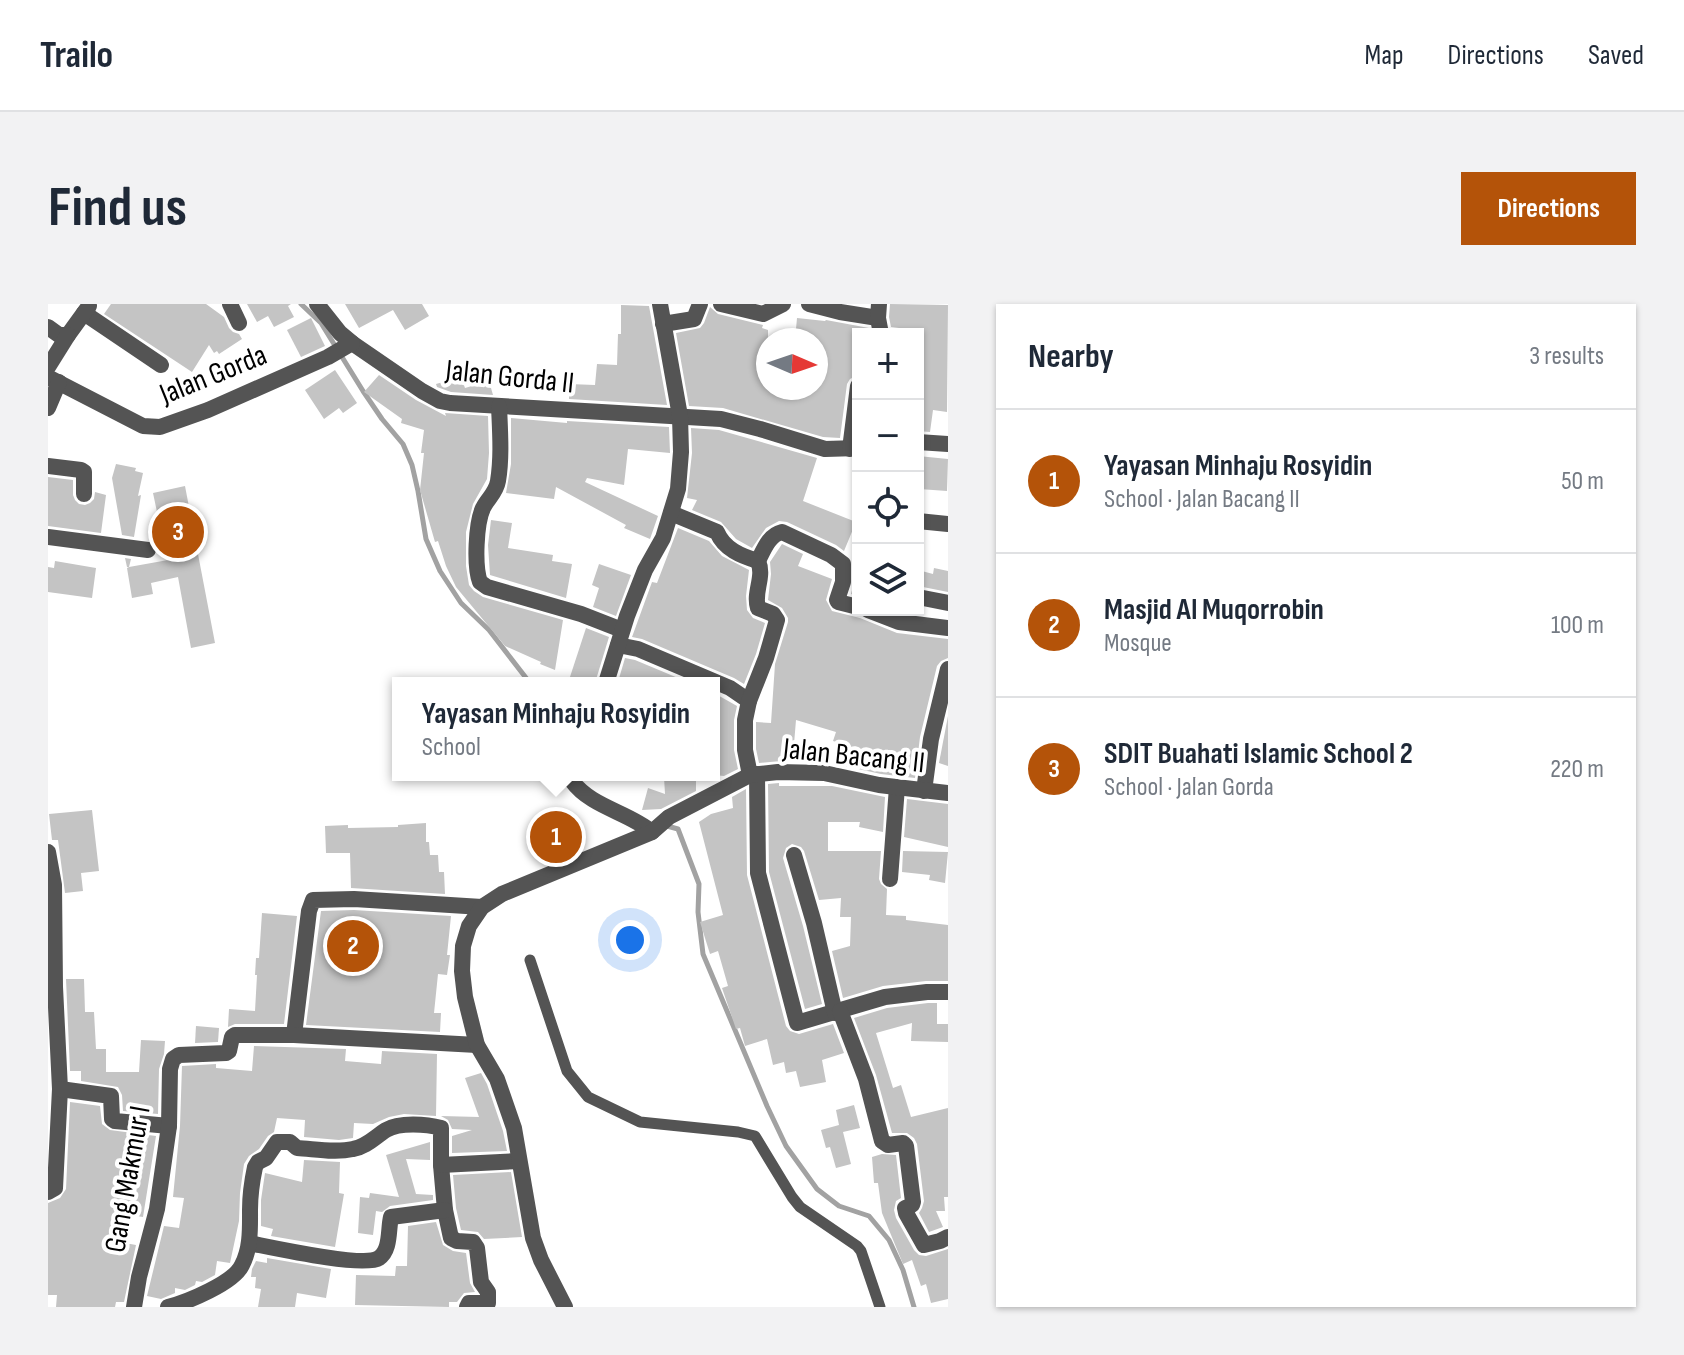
<!DOCTYPE html>
<html lang="en">
<head>
<meta charset="utf-8">
<style>
  body { margin:0; font-family:"Sofia Sans Condensed",sans-serif; background:#f2f2f3; color:#1f2937 }
  .controls { position:absolute; right:24px; top:24px; display:grid; overflow:hidden; border-radius:0px; box-shadow:0 2px 6px #0004 }
  .controls button { width:72px; height:72px; display:grid; place-items:center; padding:0; border:0; border-bottom:2px solid #e0e1e3; background:#fff; color:#1f2937; font:40px sans-serif }
  .compass { position:absolute; left:708px; top:24px; width:72px; height:72px; border-radius:50%; background:#fff; box-shadow:0 2px 6px #0004; rotate:92deg }
  .you { position:absolute; left:582px; top:636px; width:28px; height:28px; margin:-20px; border:6px solid #fff; border-radius:50%; background:#1a73e8; box-shadow:0 0 0 12px #1a73e833 }
  .badge { display:grid; place-items:center; width:52px; height:52px; border-radius:50%; background:#b45309; color:#fff; font-size:26px; font-weight:700 }
  .pin { position:absolute; translate:-50% -50%; border:4px solid #fff; box-shadow:0 2px 8px #0006 }
  .popup { position:absolute; left:344px; top:373px; width:328px; height:104px; box-sizing:border-box; display:grid; place-content:center; border-radius:0px; background:#fff; filter:drop-shadow(0 2px 6px #0005); font-size:26px; white-space:nowrap; color:#747a83 }
  .popup b { font-size:30px; color:#1f2937 }
  .popup::after { content:''; position:absolute; left:50%; top:100%; margin-left:-16px; border:16px solid transparent; border-top-color:#fff }
  .list { margin:0; padding:0; list-style:none }
  h2 { display:flex; justify-content:space-between; align-items:center; height:104px; margin:0; padding:0 32px; font-size:34px }
  h2 small { font-size:26px; font-weight:400; color:#747a83 }
  .list li { display:grid; grid-template-columns:52px 1fr auto; gap:24px; align-items:center; box-sizing:border-box; height:144px; padding:0 32px; border-top:2px solid #e0e1e3 }
  .list b { display:block; font-size:30px; white-space:nowrap }
  .list p { margin:0; font-size:26px; white-space:nowrap; color:#747a83 }
  .list em { font-size:26px; font-style:normal; color:#747a83 }
  .icon { flex:none; width:44px; height:44px; fill:none; stroke:currentColor; stroke-width:2; stroke-linecap:round; stroke-linejoin:round }
  .map { position:relative; flex:none; width:900px; height:1003px; overflow:hidden; border-radius:0px }
  header { display:flex; align-items:center; gap:48px; box-sizing:border-box; height:112px; padding:0 40px; background:#fff; border-bottom:2px solid #e0e1e3 }
  header strong { font-size:38px }
  nav { display:flex; gap:44px; margin-inline-start:auto; font-size:28px }
  .intro { display:flex; align-items:center; justify-content:space-between; box-sizing:border-box; height:192px; padding:0 48px }
  h1 { margin:0; font-size:56px }
  .button { padding:20px 36px; border-radius:0px; background:#b45309; color:#fff; font-size:28px; font-weight:700 }
  main { display:flex; gap:48px; padding:0 48px }
  aside { flex:1; background:#fff; border-radius:0px; box-shadow:0 2px 6px #0004 }
  .map>svg:first-child { display:block }
  .lines { fill:none; stroke-linecap:round; stroke-linejoin:round }
  .stream { stroke:#a2a2a2; stroke-width:5 }
  .building { fill:#c4c4c4 }
  .lane { stroke:#545454; stroke-width:11 }
  .street { stroke:#545454; stroke-width:16 }
  .labels { text-anchor:middle; stroke-width:8; stroke-linejoin:round; paint-order:stroke }
  .street-label { font-size:30px; fill:#000; stroke:#fff }
</style>
</head>
<body>
<header>
<strong>Trailo</strong>
<nav><a>Map</a><a>Directions</a><a>Saved</a></nav>
</header>
<div class="intro"><h1>Find us</h1><a class="button">Directions</a></div>
<main>
<div class="map">
<svg width="900" height="1003" viewBox="0 0 900 1003">
  <rect width="100%" height="100%" fill="#fff"/>
  <g class="lines">
    <!-- stream -->
    <g class="stream">
      <polyline points="253,0 273,19 315,87 334,115 355,140 364,161 370,187 378,235 392,267 413,299 441,326 482,379"/>
      <polyline points="619,522 630,525 651,580 650,608 655,650 719,802 738,842 769,885 791,902 821,912 841,936 855,966 866,1003"/>
    </g>
  </g>
  <!-- building -->
  <g class="building">
    <polygon points="63,0 158,0 176,13 181,24 185,28 191,30 194,35 171,50 169,47 166,49 161,41 144,68 56,10"/>
    <polygon points="199,0 243,0 240,2 246,13 226,23 220,12 209,18"/>
    <polygon points="297,0 374,0 381,12 357,26 345,6 311,24"/>
    <polygon points="842,0 900,1 899,108 885,106 882,128 870,127 870,86 873,61 870,60 870,30 859,30 859,25 843,23 841,13"/>
    <polygon points="573,1 601,2 619,101 521,95 521,80 547,81 549,60 569,61 570,30 573,30"/>
    <polygon points="662,3 670,10 715,21 714,24 720,26 720,84 768,84 768,36 747,36 749,14 777,17 778,16 821,24 822,30 810,30 810,71 802,75 799,80 792,134 775,133 675,104 641,102 628,29 652,24 656,19"/>
    <polygon points="263,14 277,42 253,53 239,26"/>
    <polygon points="287,66 309,99 295,109 291,104 276,115 257,86"/>
    <polygon points="331,71 368,96 398,112 397,109 440,112 441,149 439,175 425,200 418,228 418,262 421,281 426,287 435,293 515,316 507,366 492,360 493,358 457,342 408,283 398,262 390,237 387,238 372,186 376,149 373,149 376,126 353,119 354,115 316,88"/>
    <polygon points="413,73 417,84 441,77 445,91 403,88 389,83 388,80"/>
    <polygon points="463,114 519,119 519,117 621,123 622,149 580,145 576,181 539,174 537,178 610,212 602,235 576,224 578,221 508,183 506,195 458,189 463,160"/>
    <polygon points="643,124 671,126 769,154 755,197 808,218 796,247 788,241 739,218 731,217 718,224 704,244 688,235 673,218 644,206 649,196 639,194 644,149"/>
    <polygon points="870,152 900,155 899,187 871,185 873,168 870,167"/>
    <polygon points="68,160 88,164 87,167 95,169 90,192 93,191 86,233 74,231 64,174"/>
    <polygon points="0,173 25,176 25,191 27,196 31,200 37,201 42,199 46,195 47,188 58,191 53,229 0,222"/>
    <polygon points="137,182 167,339 143,344 130,273 103,279 105,290 84,294 79,264 81,263 79,263 77,254 83,255 81,263 148,251 117,246 105,189"/>
    <polygon points="443,216 464,219 460,244 505,251 504,257 524,260 518,294 442,271 440,241"/>
    <polygon points="630,224 661,237 674,252 701,266 698,292 699,306 705,314 717,319 708,350 696,380 686,374 594,335 584,333 604,278 609,279"/>
    <polygon points="734,240 755,250 750,262 784,275 778,296 784,307 812,314 849,329 900,335 900,354 893,357 889,362 872,433 867,474 833,470 792,461 795,440 785,437 788,428 748,416 746,440 734,439 733,457 711,459 708,445 708,418 723,419 727,360 740,318 740,314 734,304 720,296 723,270 722,258"/>
    <polygon points="806,248 810,248 810,292 803,290 806,278 806,260 804,254"/>
    <polygon points="7,257 48,264 44,294 0,288 0,263 6,264"/>
    <polygon points="551,260 583,271 568,312 545,303 551,284 544,281"/>
    <polygon points="886,264 900,267 900,288 870,282 870,266 885,270"/>
    <polygon points="538,324 561,333 547,379 520,379"/>
    <polygon points="577,354 587,356 642,379 573,379 570,378"/>
    <polygon points="666,389 689,402 686,416 686,446 690,465 676,472 666,471"/>
    <polygon points="900,412 900,462 891,459"/>
    <polygon points="648,472 648,487 613,505 594,506 600,484 617,490 616,473"/>
    <polygon points="731,479 731,482 784,482 837,493 835,528 811,523 812,518 780,518 780,547 833,547 831,575 833,580 839,585 838,611 858,612 858,616 900,621 900,677 878,677 835,682 795,694 784,647 802,642 803,613 792,613 793,594 771,596 756,547 753,543 744,540 738,544 735,554 755,622 774,700 757,705 721,568 720,480"/>
    <polygon points="698,485 699,571 738,722 742,727 751,730 785,720 796,749 774,756 778,778 752,783 748,767 738,769 736,758 725,761 719,735 697,742 692,724 688,725 674,684 680,682 670,647 662,650 652,618 675,611 651,518 663,510 685,504 684,493"/>
    <polygon points="859,495 900,500 900,543 856,533"/>
    <polygon points="44,506 51,567 33,569 35,587 17,589 10,536 4,536 1,510"/>
    <polygon points="378,519 378,538 381,538 382,551 390,551 391,568 396,568 397,590 303,584 302,549 278,549 277,522 300,521 300,524 350,523 350,521"/>
    <polygon points="855,547 900,548 897,579 881,576 882,571 854,568"/>
    <polygon points="306,606 403,612 399,651 402,651 399,671 390,670 386,709 393,709 392,728 258,721 273,607"/>
    <polygon points="214,609 249,612 236,720 187,720 180,723 181,705 207,707 209,671 207,671 208,654 211,654"/>
    <polygon points="18,675 36,675 37,708 46,708 48,745 58,745 58,768 91,768 93,736 117,737 116,750 111,765 110,810 75,807 74,791 70,783 33,777 33,767 22,767"/>
    <polygon points="880,699 889,699 889,720 900,720 900,738 863,737 864,719 828,729 845,784 853,781 863,813 900,804 900,893 896,893 897,907 888,907 895,923 881,928 871,909 874,904 876,897 869,840 866,834 859,829 844,829 828,771 806,714 839,704"/>
    <polygon points="148,722 171,724 170,738 147,739"/>
    <polygon points="206,742 298,745 297,757 333,760 334,747 389,750 388,812 356,810 341,813 325,820 306,819 305,834 291,836 256,833 257,816 229,814 226,828 220,832 211,845 201,852 196,860 192,889 191,917 182,959 169,957 167,971 154,978 148,977 147,981 137,986 127,984 127,989 113,995 99,992 116,922 131,924 136,894 125,893 132,822 134,762 168,760 168,764 204,767"/>
    <polygon points="433,769 439,780 455,827 459,847 404,849 404,832 424,826 404,825 400,816 393,812 431,813 417,774"/>
    <polygon points="22,798 52,802 54,820 62,826 108,832 95,913 82,911 77,939 88,941 76,998 68,998 67,1003 8,1003 9,991 0,991 0,899 12,894 18,885"/>
    <polygon points="806,801 812,824 795,828 803,860 788,864 782,843 778,844 773,826 791,821 788,806"/>
    <polygon points="382,838 382,856 358,855 368,890 385,891 385,896 342,902 334,908 328,907 325,931 310,929 312,893 321,894 322,889 351,893 338,851"/>
    <polygon points="834,850 848,851 853,894 848,897 846,906 848,914 866,946 871,951 878,952 900,945 900,995 883,999 878,980 873,982 864,956 855,960 834,909 830,879 826,879 824,853"/>
    <polygon points="256,856 292,858 291,889 296,890 287,943 223,932 225,925 213,922 213,896 217,869 254,878"/>
    <polygon points="463,868 474,933 436,935 430,928 413,926 408,904 405,871"/>
    <polygon points="388,918 395,941 405,947 418,949 422,979 427,988 416,989 409,998 401,998 401,1003 307,1001 308,971 347,972 348,962 359,962 360,922"/>
    <polygon points="219,954 283,965 278,994 249,989 247,1003 210,1003 213,985 207,984 208,973 203,973 204,965 208,957 219,959"/>
  </g>
  <g class="lines">
    <!-- lane -->
    <polyline class="lane" points="482,656 519,767 540,793 592,818 690,828 707,832 744,893 752,903 809,942 813,947 832,1003"/>
    <!-- street -->
    <g class="street">
      <polyline points="182,0 191,19"/>
      <polyline points="673,0 715,10 735,0"/>
      <polyline points="761,0 792,8 830,14"/>
      <polyline points="831,0 830,14 833,30"/>
      <polyline points="36,9 113,61"/>
      <polyline points="615,20 646,15 652,0"/>
      <polyline points="0,23 11,31 20,31 41,2"/>
      <polyline points="304,39 374,87 392,97 402,99 673,115 712,125 777,145 810,144"/>
      <polyline points="0,63 20,31"/>
      <polyline points="0,73 95,122 112,123 160,106 280,53 304,39 292,29 269,0"/>
      <path d="M 451,102 C 452,127 454,153 450,177 C 448,189 440,194 435,204 C 428,219 426,262 432,278 L 439,283 L 533,310 L 574,326"/>
      <polyline points="0,104 11,78"/>
      <polyline points="870,138 900,140"/>
      <polyline points="802,145 810,82"/>
      <polyline points="0,162 33,166 36,168 36,190"/>
      <path d="M 623,209 L 669,228 C 676,245 693,252 710,257 C 716,245 721,231 734,228 L 783,251 L 795,260 L 795,278 L 789,296 L 790,298 L 810,303"/>
      <polyline points="870,217 900,220"/>
      <polyline points="0,233 100,246"/>
      <polyline points="870,293 900,299"/>
      <polyline points="820,306 851,318 900,324"/>
      <polyline points="570,341 590,345 682,384 701,397"/>
      <polyline points="558,379 579,312 597,266 615,234 630,185 633,148 632,112 612,0"/>
      <polyline points="709,470 710,569 749,719 837,693 879,688 900,688"/>
      <path d="M 527,471 L 524,477 C 543,503 580,508 604,528"/>
      <path d="M 702,471 L 697,446 L 697,416 L 701,397 L 718,354 L 729,316 L 725,310 L 710,304 C 705,288 717,273 710,257"/>
      <polyline points="876,487 883,435 900,365"/>
      <polyline points="0,548 6,581 7,683 12,785 7,884 0,888"/>
      <polyline points="746,551 766,619 787,709"/>
      <polyline points="842,575 849,483"/>
      <polyline points="792,707 818,775 834,837 840,841 855,839 858,842 865,898 864,901 857,904 858,909 876,941 892,937 900,933"/>
      <polyline points="246,731 261,607 265,596 306,595 434,603"/>
      <polyline points="12,785 63,792 64,815 67,817 121,822"/>
      <polyline points="393,861 397,906 403,934 409,937 425,938 429,944 433,978 440,988 440,999 421,999 419,1003"/>
      <path d="M 201,939 C 222,943 316,964 331,954 C 343,946 340,925 343,913 L 397,906"/>
      <polyline points="86,1003 91,973 109,905 121,822 122,765 125,755 131,751 178,749 181,747 184,733 187,731 246,731 429,741"/>
      <path d="M 120,1003 C 139,998 186,979 194,961 C 203,944 202,924 202,906 C 202,892 204,877 207,863 L 210,858 L 218,854 L 229,838 L 242,838 L 249,844 C 267,845 287,849 305,845 C 318,843 327,833 338,826 C 351,818 379,820 393,824 L 393,861 L 471,857"/>
      <polyline points="517,1003 493,956 485,934 466,824 449,775 429,741 417,693 414,667 415,642 421,622 434,603 454,590 604,528 621,513 702,471 730,468 776,469 831,481 900,489"/>
    </g>
  </g>
  <g class="labels">
    <!-- street labels -->
    <g class="street-label">
      <text transform="translate(165 70) rotate(-22)" y="10">Jalan Gorda</text>
      <text transform="translate(462 72) rotate(6)" y="10">Jalan Gorda II</text>
      <text transform="translate(806 451) rotate(6)" y="10">Jalan Bacang II</text>
      <text transform="translate(79 875) rotate(-80)" y="10">Gang Makmur I</text>
    </g>
  </g>
</svg>
<div class="controls">
<button>+</button>
<button>−</button>
<button><svg class="icon" aria-label="locate" viewBox="0 0 24 24"><circle cx="12" cy="12" r="6"/><path d="M12 2v4M12 18v4M2 12h4M18 12h4"/></svg></button>
<button><svg class="icon" aria-label="layers" viewBox="0 0 24 24"><path d="M12 4l9 5-9 5-9-5zM3 14l9 5 9-5"/></svg></button>
</div>
<svg class="compass" viewBox="-18 -18 36 36"><path d="M0-13l5 13h-10z" fill="#e53935"/><path d="M0 13l5-13h-10z" fill="#747a83"/></svg>
<div class="you"></div>
<div class="pin badge" style="left:508px;top:533px">1</div>
<div class="popup"><b>Yayasan Minhaju Rosyidin</b>School</div>
<div class="pin badge" style="left:305px;top:642px">2</div>
<div class="pin badge" style="left:130px;top:228px">3</div>
</div>
<aside>
<h2>Nearby<small>3 results</small></h2>
<ul class="list">
<li><span class="badge">1</span><div><b>Yayasan Minhaju Rosyidin</b><p>School · Jalan Bacang II</p></div><em>50 m</em></li>
<li><span class="badge">2</span><div><b>Masjid Al Muqorrobin</b><p>Mosque</p></div><em>100 m</em></li>
<li><span class="badge">3</span><div><b>SDIT Buahati Islamic School 2</b><p>School · Jalan Gorda</p></div><em>220 m</em></li>
</ul>
</aside>
</main>
</body>
</html>
